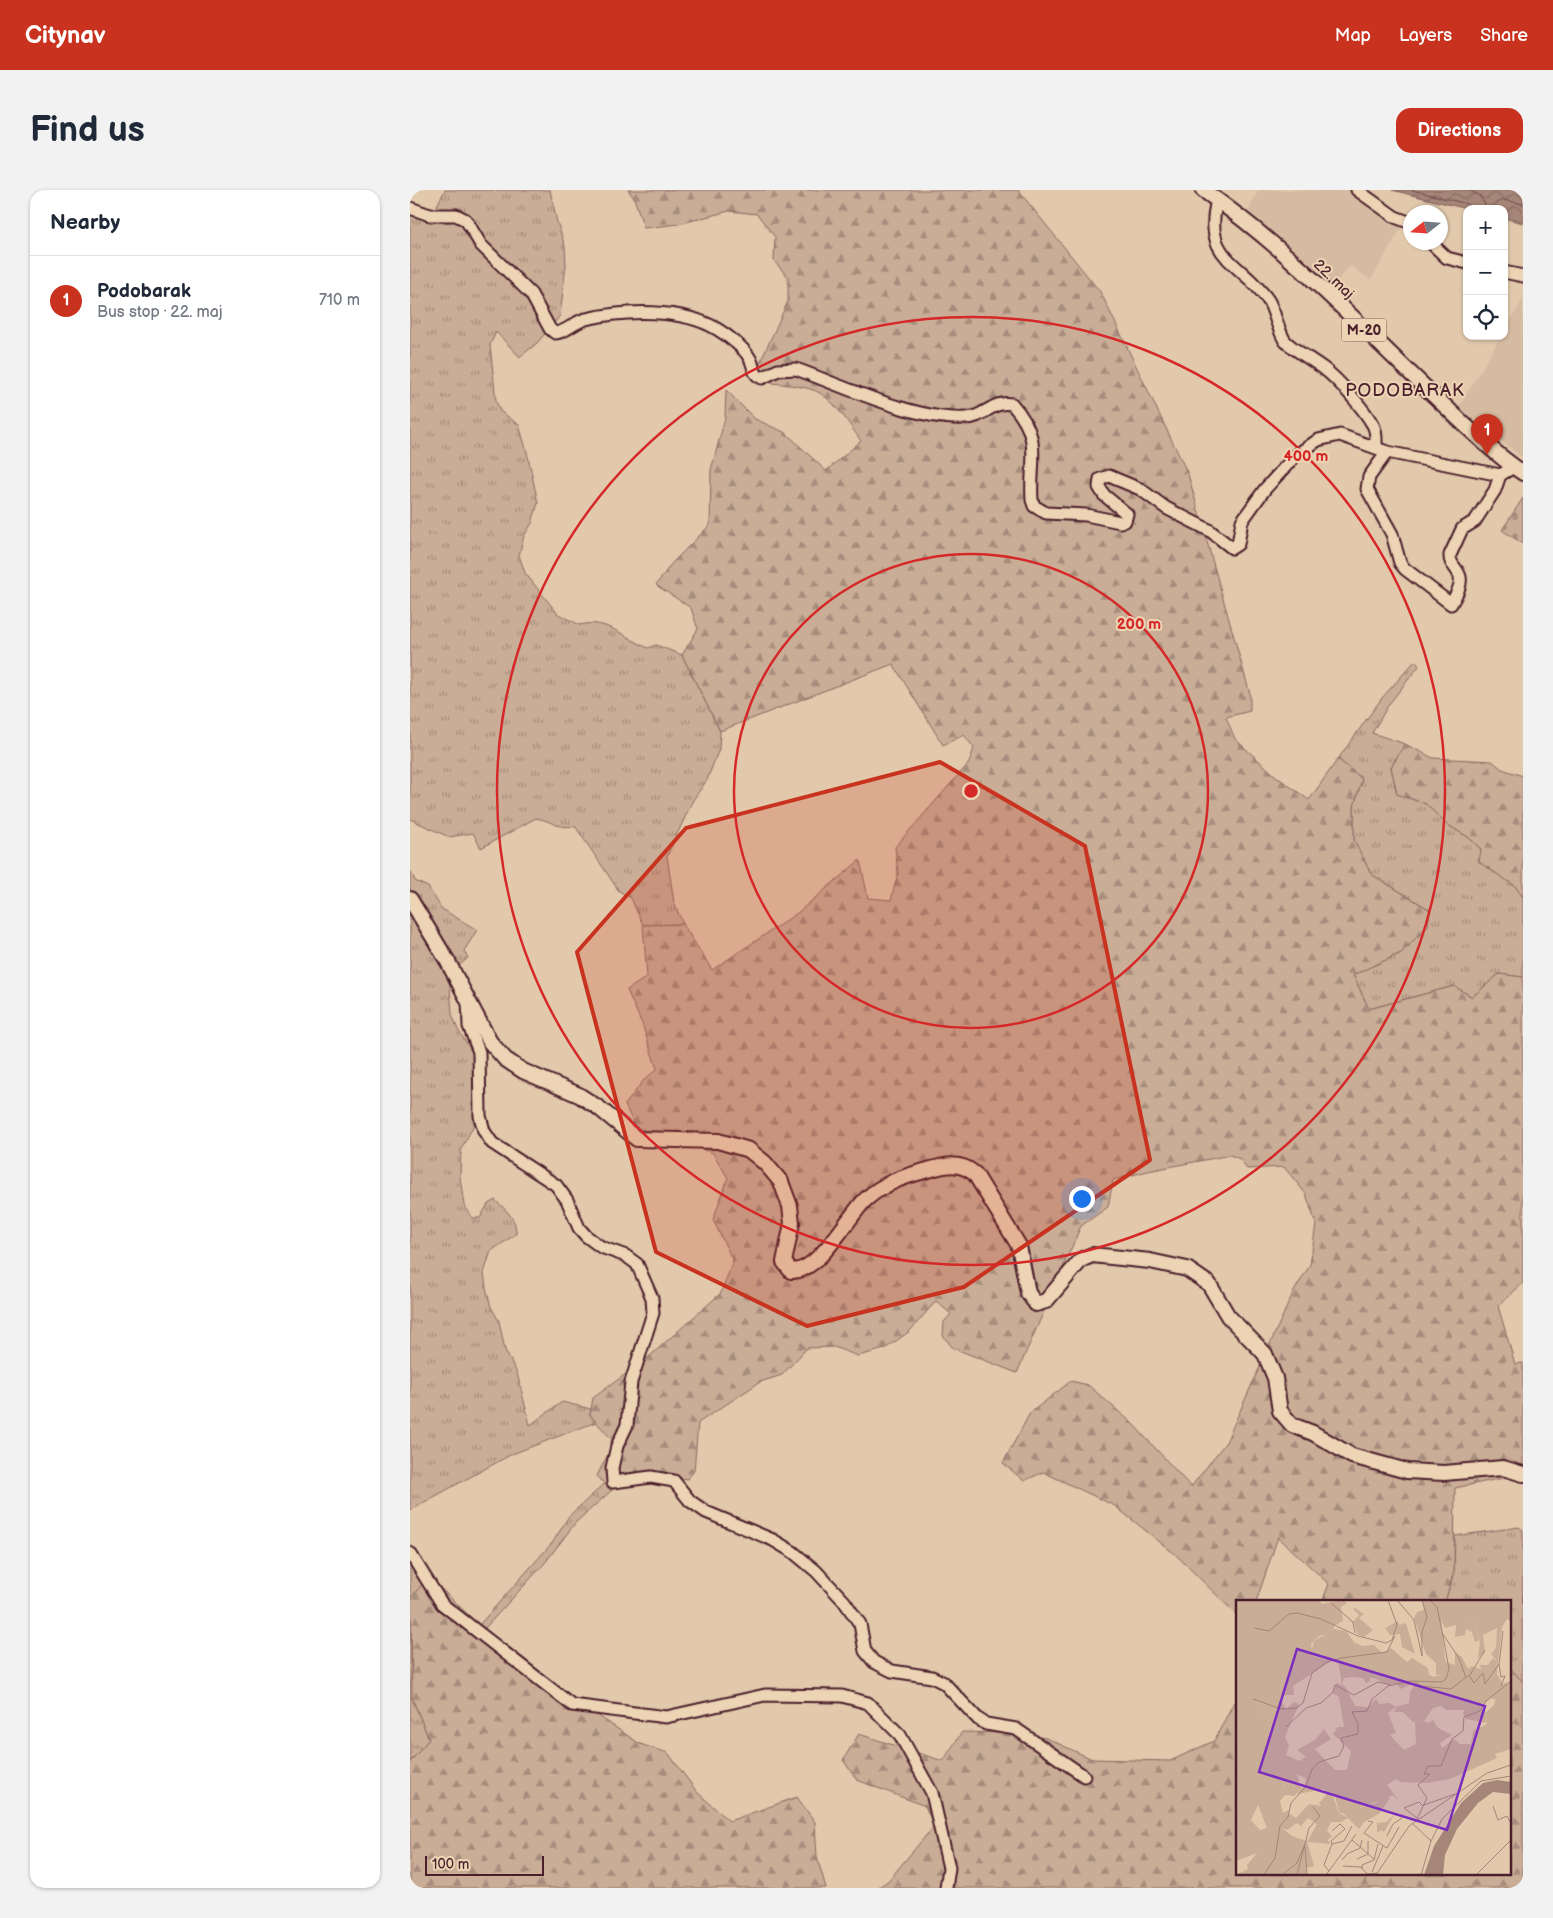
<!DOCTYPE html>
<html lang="en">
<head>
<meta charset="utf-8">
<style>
  body { margin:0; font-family:"Balsamiq Sans",sans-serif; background:#f2f2f3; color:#1f2937 }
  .controls { position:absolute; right:15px; top:15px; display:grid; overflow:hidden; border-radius:10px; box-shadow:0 1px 4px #0004 }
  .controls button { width:45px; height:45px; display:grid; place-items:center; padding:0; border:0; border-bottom:1px solid #e0e1e3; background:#fff; color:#1f2937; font:25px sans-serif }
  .compass { position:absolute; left:993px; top:15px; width:45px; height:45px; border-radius:50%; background:#fff; box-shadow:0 1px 4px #0004; rotate:253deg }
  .scale { position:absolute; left:15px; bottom:12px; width:119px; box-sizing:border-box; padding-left:5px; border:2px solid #4a1f2b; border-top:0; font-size:14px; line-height:18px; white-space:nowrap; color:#4a1f2b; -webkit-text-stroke:4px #ecd4b4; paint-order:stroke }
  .you { position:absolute; left:671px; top:1008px; width:18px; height:18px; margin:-12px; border:4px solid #fff; border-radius:50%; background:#1a73e8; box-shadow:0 0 0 8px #1a73e833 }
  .badge { display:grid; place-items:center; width:32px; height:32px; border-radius:50%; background:#c8321e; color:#fff; font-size:16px; font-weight:700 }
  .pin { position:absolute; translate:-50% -41px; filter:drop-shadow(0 1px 2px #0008) }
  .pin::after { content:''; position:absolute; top:26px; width:18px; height:15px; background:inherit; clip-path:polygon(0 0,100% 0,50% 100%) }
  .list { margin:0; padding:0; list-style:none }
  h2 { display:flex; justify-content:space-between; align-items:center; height:65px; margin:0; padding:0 20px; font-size:21px }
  h2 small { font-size:16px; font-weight:400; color:#747a83 }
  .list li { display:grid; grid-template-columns:32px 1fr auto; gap:15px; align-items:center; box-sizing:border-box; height:90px; padding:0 20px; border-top:1px solid #e0e1e3 }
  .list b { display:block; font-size:19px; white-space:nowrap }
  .list p { margin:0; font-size:16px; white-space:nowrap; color:#747a83 }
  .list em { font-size:16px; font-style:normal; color:#747a83 }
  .icon { flex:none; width:28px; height:28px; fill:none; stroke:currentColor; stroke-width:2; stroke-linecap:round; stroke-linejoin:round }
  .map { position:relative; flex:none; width:1113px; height:1698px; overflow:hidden; border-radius:15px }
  header { display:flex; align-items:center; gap:30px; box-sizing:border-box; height:70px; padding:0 25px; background:#c8321e; color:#fff }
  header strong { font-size:24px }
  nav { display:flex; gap:28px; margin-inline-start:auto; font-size:18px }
  .intro { display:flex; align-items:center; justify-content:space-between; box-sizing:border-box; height:120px; padding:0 30px }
  h1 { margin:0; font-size:35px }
  .button { padding:12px 22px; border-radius:15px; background:#c8321e; color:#fff; font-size:18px; font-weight:700 }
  main { display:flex; gap:30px; padding:0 30px }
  aside { flex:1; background:#fff; border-radius:15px; box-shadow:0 1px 4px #0004 }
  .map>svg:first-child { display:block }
  .built { fill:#d5bba1 }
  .grass { fill:url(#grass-tufts); stroke:#8a6660 }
  .forest { fill:url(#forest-firs); stroke:#8a6660 }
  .cemetery { fill:url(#cemetery-stones); stroke:#8a6660 }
  .water { fill:url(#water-waves); stroke:#815d59 }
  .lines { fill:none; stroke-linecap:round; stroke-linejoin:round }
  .shore { stroke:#6e484a; stroke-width:1 }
  .minor-casing { stroke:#4a1f2b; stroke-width:15 }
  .major-casing { stroke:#4a1f2b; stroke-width:18 }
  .minor { stroke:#ecd4b4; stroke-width:11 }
  .major { stroke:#ecd4b4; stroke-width:14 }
  .marked { fill:#c8321e; fill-opacity:0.2; stroke:#c8321e; stroke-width:4; stroke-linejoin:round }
  .ring { fill:none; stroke:#d62828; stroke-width:2.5 }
  .labels { text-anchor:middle; stroke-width:4; stroke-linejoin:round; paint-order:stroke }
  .shield { fill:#ecd4b4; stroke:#7b5554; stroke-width:1 }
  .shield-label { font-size:14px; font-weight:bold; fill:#4a1f2b }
  .street-label { font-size:15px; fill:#4a1f2b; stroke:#ecd4b4 }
  .quarter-label { font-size:18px; letter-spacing:1px; fill:#4a1f2b; stroke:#ecd4b4 }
  .inset-road { fill:none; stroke:#a58578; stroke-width:1 }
  .view { fill:#7b2cbf; fill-opacity:0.15; stroke:#7b2cbf; stroke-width:2.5 }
  .inset-edge { fill:none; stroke:#4a1f2b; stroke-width:2.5 }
  .centre { fill:#d62828; stroke:#ecd4b4; stroke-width:2.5 }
  .ring-label { font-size:15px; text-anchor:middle; font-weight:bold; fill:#d62828; stroke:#ecd4b4; stroke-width:4; stroke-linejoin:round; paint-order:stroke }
</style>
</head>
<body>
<header>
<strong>Citynav</strong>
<nav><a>Map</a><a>Layers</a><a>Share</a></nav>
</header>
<div class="intro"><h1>Find us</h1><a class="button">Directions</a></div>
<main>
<aside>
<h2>Nearby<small></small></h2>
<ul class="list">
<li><span class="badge">1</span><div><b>Podobarak</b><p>Bus stop · 22. maj</p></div><em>710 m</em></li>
</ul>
</aside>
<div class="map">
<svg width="1113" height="1698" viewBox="0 0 1113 1698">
  <defs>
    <pattern id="grass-tufts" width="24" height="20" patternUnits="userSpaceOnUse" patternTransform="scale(1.25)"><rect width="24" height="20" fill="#c9ad96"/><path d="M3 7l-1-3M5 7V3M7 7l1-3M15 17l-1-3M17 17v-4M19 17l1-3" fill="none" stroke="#a58c7b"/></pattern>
    <pattern id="forest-firs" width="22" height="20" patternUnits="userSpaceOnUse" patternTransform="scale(1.25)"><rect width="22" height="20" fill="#c9ad96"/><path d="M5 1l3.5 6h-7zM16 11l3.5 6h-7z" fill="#a58c7b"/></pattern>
    <pattern id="cemetery-stones" width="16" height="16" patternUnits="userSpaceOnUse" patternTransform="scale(1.25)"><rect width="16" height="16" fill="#c9ad96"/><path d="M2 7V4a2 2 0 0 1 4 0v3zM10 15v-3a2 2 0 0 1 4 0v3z" fill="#a58c7b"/></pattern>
    <pattern id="water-waves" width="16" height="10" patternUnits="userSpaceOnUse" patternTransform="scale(1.25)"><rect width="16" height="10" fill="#a58678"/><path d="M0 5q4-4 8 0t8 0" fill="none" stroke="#886d63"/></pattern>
  </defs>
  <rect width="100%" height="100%" fill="#e2c9ac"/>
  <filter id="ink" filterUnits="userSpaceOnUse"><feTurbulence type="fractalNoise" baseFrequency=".02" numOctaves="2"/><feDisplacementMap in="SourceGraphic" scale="10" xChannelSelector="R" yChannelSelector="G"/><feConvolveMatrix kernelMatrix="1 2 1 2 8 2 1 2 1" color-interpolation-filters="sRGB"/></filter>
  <g filter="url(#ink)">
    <!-- built -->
    <g class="built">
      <polygon points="848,0 942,0 993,35 961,90 940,76 922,97 838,22"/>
      <polygon points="1113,109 1113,268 1049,217 1091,146 1094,146 1094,141"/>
    </g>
    <!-- grass -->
    <g class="grass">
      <path d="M 35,0 L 140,0 L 147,32 L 155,56 L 156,75 L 150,126 L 127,153 L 110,167 L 86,142 L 80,155 L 86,211 L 90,221 L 109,235 L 117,262 L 128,313 L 122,333 L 114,346 L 109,365 L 115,383 L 148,424 L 170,435 C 196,428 215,448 238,458 L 246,455 L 272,465 L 310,541 L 309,559 L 297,590 L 283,610 L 257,666 L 264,713 L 273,734 L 233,735 L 221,708 L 209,701 L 165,636 C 145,639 144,631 126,628 L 71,658 L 63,643 L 39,647 L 0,629 L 0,23 L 20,29 Z"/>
      <polygon points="1005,471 1009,476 979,514 962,543 995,554 981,577 987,604 1016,614 1036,634 1058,647 1071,659 1070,672 1105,696 1113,707 1113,787 1089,784 1062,807 1044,796 959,819 943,785 991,763 1020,720 961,684 944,651 944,616 952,589 928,569 972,508"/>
      <path d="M 0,680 L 5,691 L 18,697 L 32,719 L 67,740 L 54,761 L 58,768 L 39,784 L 42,824 L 48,840 L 66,868 L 65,933 L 51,959 L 50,987 L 54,1015 L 63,1028 L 70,1028 L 78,1014 L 85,1010 C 96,1020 107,1029 106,1044 L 81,1061 L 74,1083 L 76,1098 L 81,1117 L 89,1131 L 95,1160 L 107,1183 L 120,1235 L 152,1212 L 181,1219 L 180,1225 L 186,1232 L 102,1264 L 0,1320 Z"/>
      <polygon points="194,1294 201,1301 166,1332 134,1374 74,1439 69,1435 143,1352 159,1326"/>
      <polygon points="1109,1337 1113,1340 1112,1492 1099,1477 1099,1412 1035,1412 1044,1381 1045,1346"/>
      <polygon points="0,1354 19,1387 2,1508 19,1549 0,1572"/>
    </g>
    <!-- forest -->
    <g class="forest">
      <path d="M 218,0 L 608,0 L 691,103 L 778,284 L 840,504 L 840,521 L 816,527 L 825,549 L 867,587 L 899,610 L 928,569 L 952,589 L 944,616 L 944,650 L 961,684 L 1020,720 L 1018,736 L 991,763 L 943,785 L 959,819 L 1044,796 L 1062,807 L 1089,784 L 1113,787 L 1113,1093 L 1088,1116 L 1105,1174 L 1113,1173 L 1113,1280 L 1103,1286 L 1045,1298 L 1044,1381 L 1035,1412 L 912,1412 L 919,1394 L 868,1347 L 846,1412 L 827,1412 L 827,1425 L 766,1365 L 705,1316 L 633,1282 L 614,1291 L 593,1273 L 620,1223 L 661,1191 L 678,1195 L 722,1233 L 781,1297 L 816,1252 L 883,1103 L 900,1075 L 906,1034 L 896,1004 L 874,977 L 837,979 L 830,969 L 820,965 L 738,981 L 703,990 L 698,1017 L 671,1036 L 607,1183 L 543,1158 L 533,1146 L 534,1132 L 541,1124 L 526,1111 L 500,1141 L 475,1159 L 448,1166 L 424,1157 L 397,1158 L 372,1185 L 350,1192 L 288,1233 L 284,1281 L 277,1289 L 243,1283 L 221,1284 L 201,1301 L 187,1286 L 204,1252 L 180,1225 L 183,1208 L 240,1166 L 311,1103 L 323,1071 L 303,1030 L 318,988 L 303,963 L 225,937 L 215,915 L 233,891 L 247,879 L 232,834 L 217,800 L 237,787 L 233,735 L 273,734 L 302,780 L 386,724 L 450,670 L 458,708 L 481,710 L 488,683 L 485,657 L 559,573 L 564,558 L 554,545 L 533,555 L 483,474 L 310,541 L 272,465 L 288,439 L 281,418 L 246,395 L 262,373 L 300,335 L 301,280 L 315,228 L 316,200 L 345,229 L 376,243 L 416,281 L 451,251 C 440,235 427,214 410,203 C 397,196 378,195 363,193 L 349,175 L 378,111 L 378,87 L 364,71 L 365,47 L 347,24 L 319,21 L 269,34 L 234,38 L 224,8 Z"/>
      <polygon points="995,554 1023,568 1082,571 1092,579 1113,586 1113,707 1105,696 1069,672 1071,659 1058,647 1036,634 1016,614 987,604 981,577"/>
      <polygon points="19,1387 69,1435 162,1508 230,1554 258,1563 287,1602 319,1631 387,1607 405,1632 407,1667 416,1698 0,1698 0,1572 19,1549 2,1508 1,1407"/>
      <polygon points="1099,1477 1113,1492 1113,1698 467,1698 478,1691 524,1636 515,1616 447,1590 433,1570 449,1544 533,1571 552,1542 594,1543 636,1548 682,1569 760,1571 804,1551 824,1512 827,1512 827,1684 1099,1684"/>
    </g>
    <!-- cemetery -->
    <polygon class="cemetery" points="1113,308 1113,354 1092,340"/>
    <!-- water -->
    <polygon class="water" points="982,0 1113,0 1113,33 1094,28 1094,19 1057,19"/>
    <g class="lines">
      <!-- shore -->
      <g class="shore">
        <polyline points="1002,0 1057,14 1062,19"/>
        <polyline points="1059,0 1069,5 1077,18 1093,10 1113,14"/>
      </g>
      <defs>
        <g id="minor">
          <polyline points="947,0 985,27 1001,33"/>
          <path d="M 807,10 C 792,70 831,71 858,110 C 865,121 869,145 876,152 C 887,162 901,169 913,178 C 928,189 954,219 963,235 C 967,242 966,250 966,257"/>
          <path d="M 0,18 L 20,25 L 46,25 L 56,30 L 71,55 L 121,104 L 140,139 L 145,143 C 156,143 165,131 176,129 C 215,120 272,118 307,139 C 317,145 333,157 339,167 C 345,175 341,184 352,188 L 368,180 L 386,179 C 433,196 506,231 556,228 C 574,228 582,210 602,214 C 634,250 619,270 622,310 L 624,316 L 636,323 L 676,325 L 710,332 L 715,331 L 717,324 L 694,305 L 689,297 L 690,289 L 699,286 L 730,299 L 756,318 L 799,340 L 822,358 L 828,354 L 832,331 L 855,299 L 885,266 L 908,250 L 930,245 L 977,262 L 1090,285 L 1104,277"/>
          <polyline points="1020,52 1037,68 1057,73"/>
          <polyline points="1094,82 1113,86"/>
          <path d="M 977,262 L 959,287 L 957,299 L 982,344 L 990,373 L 995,379 L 1041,414 C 1045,407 1052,396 1050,387 C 1048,378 1039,375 1040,365 L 1052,339 L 1065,331 L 1085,300 L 1090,285"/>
          <polyline points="58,810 59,836 69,862 70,926 74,941 82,953 146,995 157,1010 169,1038 176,1046 191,1057 216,1066 227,1074 242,1108 243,1123 221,1192 217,1235 207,1256 202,1278 203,1292 241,1287 264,1291 280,1311 296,1322 363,1350 383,1362 406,1381 434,1411 450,1434 455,1461 464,1472 482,1481 522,1487 534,1493 568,1529 576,1534 606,1539 674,1586"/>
          <polyline points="0,1363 32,1414 162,1515 256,1527 355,1505 432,1506 458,1513 490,1545 522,1603 539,1678 536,1698"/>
        </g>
        <g id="major">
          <path d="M 793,0 C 876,57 946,132 1019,201 C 1049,229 1079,260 1113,283"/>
          <path d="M 0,709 L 38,772 L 80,852 L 95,869 L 113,881 L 169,905 L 189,918 L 227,949 L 308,951 L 339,960 L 355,973 L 371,992 L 380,1016 L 382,1033 L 374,1072 L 381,1081 C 409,1083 438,1026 456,1009 C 474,993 495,986 518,980 C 535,975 550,971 565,984 L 609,1056 L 618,1103 L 626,1114 L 636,1111 L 671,1070 L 682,1065 L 740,1071 L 777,1079 L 799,1094 L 818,1126 L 855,1164 L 865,1188 L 870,1221 L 882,1235 L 903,1243 L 942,1266 L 997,1281 L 1034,1283 L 1093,1278 L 1113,1284"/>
        </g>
      </defs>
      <!-- minor casing -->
      <use href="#minor" class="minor-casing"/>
      <!-- major casing -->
      <use href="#major" class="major-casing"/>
      <!-- minor -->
      <use href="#minor" class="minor"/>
      <!-- major -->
      <use href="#major" class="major"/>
    </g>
  </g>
  <!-- marked area -->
  <path class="marked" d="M 530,572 L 675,656 L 740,970 L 554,1097 L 397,1136 L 246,1062 L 167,762 L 276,638 Z"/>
  <!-- distance rings -->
  <g class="ring">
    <circle cx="561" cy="601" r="237"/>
    <circle cx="561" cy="601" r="474"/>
  </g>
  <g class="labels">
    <!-- shield labels -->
    <rect class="shield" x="931.5" y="128.5" width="45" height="23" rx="4"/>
    <g class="shield-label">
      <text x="954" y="145">M-20</text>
    </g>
    <!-- street labels -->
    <g class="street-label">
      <text transform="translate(924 89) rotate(44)" y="5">22. maj</text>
    </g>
    <!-- quarter labels -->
    <g class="quarter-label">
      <text x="995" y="206">PODOBARAK</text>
    </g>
  </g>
  <!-- overview -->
  <g transform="translate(826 1410)">
    <rect width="275" height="275" fill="#e2c9ac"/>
    <path d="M 162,21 L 163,25 L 170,23 L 179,54 L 166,47 L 164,34 L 154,35 L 149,28 ZM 231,21 L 239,23 L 243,40 L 239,42 L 236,32 L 229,29 ZM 98,29 L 110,31 L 118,42 L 126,46 L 138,45 L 146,53 L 155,48 L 171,62 L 176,58 L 192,68 L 193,75 L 198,77 L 206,74 L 210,62 L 219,65 L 219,52 L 226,57 L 232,69 L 236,66 L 246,70 L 243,65 L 252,65 L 257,58 L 262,62 L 261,74 L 266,82 L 259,100 L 255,98 L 245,107 L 250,112 L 251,123 L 230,119 L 227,113 L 229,110 L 210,110 L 205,106 L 197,108 L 188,121 L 177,122 L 167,112 L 158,112 L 160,107 L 173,103 L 174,92 L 179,85 L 177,83 L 165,89 L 161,84 L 151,84 L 138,78 L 133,78 L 134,81 L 130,83 L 127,78 L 117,77 L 108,78 L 106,85 L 102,60 L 95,61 L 75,53 L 78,41 ZM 19,101 L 36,107 L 37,118 L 26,113 ZM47 181a8 8 0 1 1 16 0a8 8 0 1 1-16 0ZM 130,184 L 135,195 L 141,190 L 155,190 L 163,202 L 157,195 L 124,208 L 126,185 ZM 97,196 L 103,213 L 112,218 L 105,222 L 95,222 L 91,231 L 96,236 L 92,240 L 94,244 L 71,242 L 81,224 L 72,218 L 65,226 L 61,223 L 51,230 L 46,228 L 54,214 L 60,218 L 73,204 L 85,206 Z" fill="#c9ad96"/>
    <path d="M 0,0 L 83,0 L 86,4 L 107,0 L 111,3 L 105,7 L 107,21 L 98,26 L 97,32 L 83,36 L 75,44 L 77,56 L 95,61 L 57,86 L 58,95 L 47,95 L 44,98 L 50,109 L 58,102 L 63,104 L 49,137 L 53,146 L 50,155 L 63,161 L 70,157 L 61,150 L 79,140 L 88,129 L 95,139 L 79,149 L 99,170 L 111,170 L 115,151 L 97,134 L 102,127 L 108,127 L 103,97 L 97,93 L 100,83 L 109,86 L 119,106 L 132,107 L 140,99 L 143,104 L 153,103 L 160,107 L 152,113 L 160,133 L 154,135 L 168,150 L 180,144 L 179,122 L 188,121 L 193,123 L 197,120 L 202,128 L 216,135 L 204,143 L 206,148 L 218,139 L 224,144 L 235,144 L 237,131 L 251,124 L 250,112 L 258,105 L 264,84 L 275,82 L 275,149 L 259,154 L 261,158 L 214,179 L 191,183 L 165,182 L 160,179 L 151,185 L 155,190 L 152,192 L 141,190 L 135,195 L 130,184 L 126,185 L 124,208 L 140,203 L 149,195 L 154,198 L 143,214 L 128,222 L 123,229 L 108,214 L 103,212 L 99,196 L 95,197 L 94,205 L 85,206 L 83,203 L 91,194 L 88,189 L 61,194 L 69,185 L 70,178 L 56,173 L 46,179 L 48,186 L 57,189 L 63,184 L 66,188 L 58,196 L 49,195 L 44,201 L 47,213 L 53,210 L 54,220 L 46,228 L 56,236 L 71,241 L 78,266 L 70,268 L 70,275 L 0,275 L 12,269 L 11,265 L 21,253 L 0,261 ZM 19,101 L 36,107 L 37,118 L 26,113 ZM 22,205 L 31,228 L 24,230 L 15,220 ZM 186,0 L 275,0 L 275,22 L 271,19 L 266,27 L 262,62 L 255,54 L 260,48 L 261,28 L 247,35 L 249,53 L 242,58 L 244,42 L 239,23 L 231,21 L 229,35 L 219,37 L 220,25 L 209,28 L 205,20 L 210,67 L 206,74 L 200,75 L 200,63 L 190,54 L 178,18 L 181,12 L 188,10 ZM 119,8 L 128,14 L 123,18 L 137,30 L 128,37 L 121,34 L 118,23 L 109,20 L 117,22 L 123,15 L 117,9 ZM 158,215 L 148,232 L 145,230 L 141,233 L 141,223 L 150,222 Z" fill="#c9ad96" fill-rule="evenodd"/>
    <path d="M 261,180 L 275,182 L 275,194 L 257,192 L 242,203 L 221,229 L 209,255 L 207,275 L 188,275 L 198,246 L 225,203 L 247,183 Z" fill="#a58678"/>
    <path class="inset-road" d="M 161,0 L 178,20 L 186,56 L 186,32 L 191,17 L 186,0M 95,3 L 117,22 L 119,33M 18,28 L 33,31 L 53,14 L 61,13 L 85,19 L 122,36 L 150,43 L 156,40 L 161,25 L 152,0M 206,33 L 223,58 L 230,78M 263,64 L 267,31M 234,75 L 249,50M 178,81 L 185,86 L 215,89 L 233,75 L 238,83 L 247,73 L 249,84 L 263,64 L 265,77 L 269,76 L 265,86M 17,99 L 45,109 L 61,108 L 67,103 L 76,73 L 91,62 L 105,58 L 151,52 L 159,36M 50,127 L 70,108 L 85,103 L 97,92 L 99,85 L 118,95 L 142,82 L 155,85M 188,205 L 219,194M 257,206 L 262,220 L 271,216 L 275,224M 181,218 L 168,208 L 183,202 L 187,206M 181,219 L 191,198 L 182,185 L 194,174 L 188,174 L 192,166 L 205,166 L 216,139 L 227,131 L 228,117 L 244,111 L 250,101 L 275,81M 132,221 L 137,222 L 128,233 L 151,248 L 163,227M 176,223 L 195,241M 96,231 L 104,224 L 109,229 L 95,241 L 96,244 L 108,241 L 116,226M 151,236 L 157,224 L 166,218M 116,240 L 138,259M 69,244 L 73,228 L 84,216 L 77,207M 69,246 L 71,275M 121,259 L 132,254 L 132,241M 106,260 L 111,254 L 124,248 L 126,240M 107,266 L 125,267 L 131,274 L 141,273M 126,269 L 126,265 L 138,260 L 142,244M 93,271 L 88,265 L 96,244M 136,272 L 147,246M 28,275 L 39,258 L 44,226 L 52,217 L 55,203 L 70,186 L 76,169 L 83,162 L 103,156 L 108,146 L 105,138 L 122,134 L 122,124 L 116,112 L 131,111 L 136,99 L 152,86 L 175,81 L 205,82 L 210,79 L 213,69 L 207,36 L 201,7 L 194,0M 46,275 L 61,263 L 69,244 L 61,275M 90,275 L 120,234M 140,275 L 173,226 L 251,173 L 275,165M 185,275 L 195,241 L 206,219 L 245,181 L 275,176M 240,275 L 275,240"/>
    <path class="view" d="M 61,49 L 249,106 L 211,230 L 23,172 Z"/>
    <rect width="275" height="275" class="inset-edge"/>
  </g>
  <circle cx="561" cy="601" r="8" class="centre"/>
  <g class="ring-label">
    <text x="896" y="271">400 m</text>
    <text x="729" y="439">200 m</text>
  </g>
</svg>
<div class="controls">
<button>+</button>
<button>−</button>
<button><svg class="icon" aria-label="locate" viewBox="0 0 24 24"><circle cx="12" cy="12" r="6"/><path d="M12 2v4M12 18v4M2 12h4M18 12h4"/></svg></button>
</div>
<svg class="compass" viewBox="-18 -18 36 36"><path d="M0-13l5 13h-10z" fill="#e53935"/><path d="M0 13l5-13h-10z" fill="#747a83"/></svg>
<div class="scale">100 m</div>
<div class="you"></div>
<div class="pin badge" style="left:1077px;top:265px">1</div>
</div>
</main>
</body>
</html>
